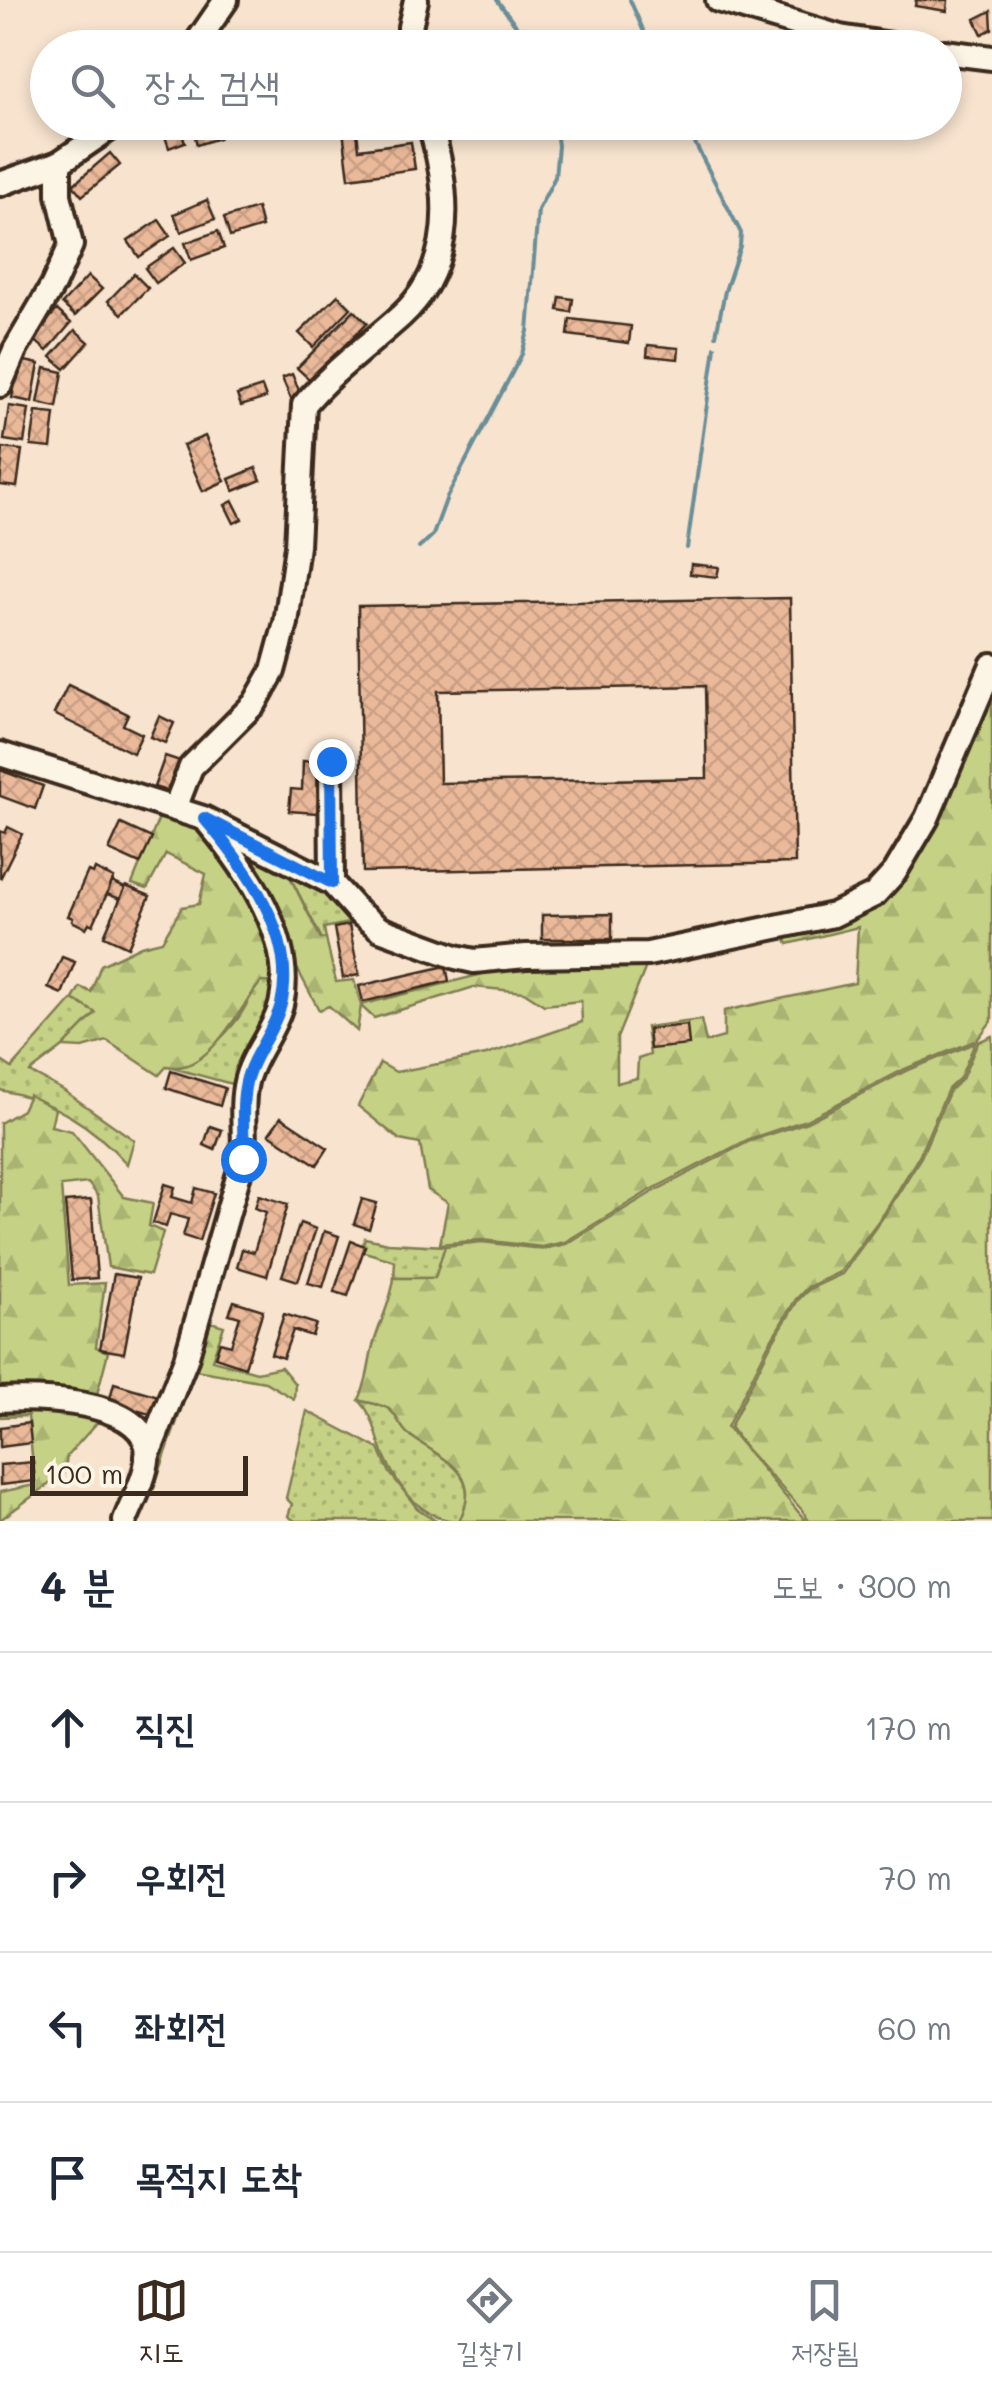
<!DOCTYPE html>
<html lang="ko">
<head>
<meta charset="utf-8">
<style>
  body { margin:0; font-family:Mali,"Poor Story",sans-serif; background:#f6f6f7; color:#1f2937 }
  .scale { position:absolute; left:30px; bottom:25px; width:218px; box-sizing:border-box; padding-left:10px; border:5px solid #3b2a1e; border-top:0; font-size:28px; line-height:35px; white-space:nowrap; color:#3b2a1e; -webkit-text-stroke:8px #fcf5e5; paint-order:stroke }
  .stop { position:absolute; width:30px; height:30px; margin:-22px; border:8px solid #1a73e8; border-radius:50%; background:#fff }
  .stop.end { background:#1a73e8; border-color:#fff; box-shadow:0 2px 10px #0008 }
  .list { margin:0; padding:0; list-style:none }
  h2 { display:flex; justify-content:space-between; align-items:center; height:130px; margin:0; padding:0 40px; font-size:42px }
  h2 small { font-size:32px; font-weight:400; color:#747a83 }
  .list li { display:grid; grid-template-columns:65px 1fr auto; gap:30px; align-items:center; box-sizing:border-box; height:150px; padding:0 40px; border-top:2px solid #e0e1e3 }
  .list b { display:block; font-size:38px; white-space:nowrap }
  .list em { font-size:32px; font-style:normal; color:#747a83 }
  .icon { flex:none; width:55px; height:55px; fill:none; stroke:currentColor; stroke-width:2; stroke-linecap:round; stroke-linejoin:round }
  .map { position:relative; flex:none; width:992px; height:1521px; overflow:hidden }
  .search { position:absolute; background:#fff; box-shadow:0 5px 15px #0003; left:30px; right:30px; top:30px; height:110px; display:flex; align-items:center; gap:25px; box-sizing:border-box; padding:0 35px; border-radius:55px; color:#747a83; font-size:38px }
  .sheet { height:730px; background:#fff }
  nav { display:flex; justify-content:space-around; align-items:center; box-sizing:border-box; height:140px; border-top:2px solid #e0e1e3; background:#fff; font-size:28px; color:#747a83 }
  nav a { display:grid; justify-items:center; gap:5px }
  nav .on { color:#3b2a1e }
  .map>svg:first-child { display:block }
  .grass { fill:url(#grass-dots); stroke:#807e52; stroke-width:2.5 }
  .forest { fill:url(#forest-firs); stroke:#807e52; stroke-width:2.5 }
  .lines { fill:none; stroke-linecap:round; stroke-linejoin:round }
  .stream { stroke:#6a8e98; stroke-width:4 }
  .building { fill:url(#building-cross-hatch); stroke:#3b2a1e; stroke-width:2.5; fill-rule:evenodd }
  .minor-casing { stroke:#3b2a1e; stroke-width:30 }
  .minor { stroke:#fcf5e5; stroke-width:22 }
  .route { stroke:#1a73e8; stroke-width:12 }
</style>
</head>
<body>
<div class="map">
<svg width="992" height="1521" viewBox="0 0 992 1521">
  <defs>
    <pattern id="grass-dots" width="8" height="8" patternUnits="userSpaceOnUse" patternTransform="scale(2.5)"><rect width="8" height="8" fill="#c5d185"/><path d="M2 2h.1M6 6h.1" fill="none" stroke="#aab472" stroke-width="1.8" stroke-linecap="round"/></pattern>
    <pattern id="forest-firs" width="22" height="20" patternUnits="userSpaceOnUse" patternTransform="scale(2.5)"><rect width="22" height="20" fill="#c5d185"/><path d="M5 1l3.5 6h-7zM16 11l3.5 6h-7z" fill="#aab472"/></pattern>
    <pattern id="building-cross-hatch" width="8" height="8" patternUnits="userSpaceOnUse" patternTransform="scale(2.5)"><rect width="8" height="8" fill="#eab99a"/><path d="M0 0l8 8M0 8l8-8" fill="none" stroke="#ca9f84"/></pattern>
  </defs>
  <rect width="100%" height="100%" fill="#f7e3ce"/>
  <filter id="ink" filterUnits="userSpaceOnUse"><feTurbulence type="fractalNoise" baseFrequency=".01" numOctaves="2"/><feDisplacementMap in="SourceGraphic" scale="20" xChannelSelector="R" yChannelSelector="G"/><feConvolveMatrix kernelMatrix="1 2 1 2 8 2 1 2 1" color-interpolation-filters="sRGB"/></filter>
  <g filter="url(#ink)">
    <!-- grass -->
    <g class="grass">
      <polygon points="285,867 343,904 348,923 324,928 326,939 322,939"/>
      <path d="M 261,981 L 276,983 C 267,1019 254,1054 232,1084 L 176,1069 C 202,1057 222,1040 239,1017 C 247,1005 252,992 261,981 Z"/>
      <path d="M 73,999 L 97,1012 L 63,1047 L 30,1072 L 63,1090 L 134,1140 L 127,1164 C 92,1125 52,1100 0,1090 L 0,1060 L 12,1068 Z"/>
      <polygon points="365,1238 388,1243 445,1246 435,1278 394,1278 395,1261 361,1251"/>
      <path d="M 359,1400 C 368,1403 382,1404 389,1409 C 397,1415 400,1427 408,1434 C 440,1459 486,1471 459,1521 C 424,1521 398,1489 385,1457 C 375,1436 376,1418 359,1400 Z"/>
      <polygon points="307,1411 379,1449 390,1473 417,1508 436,1521 295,1521 288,1516 292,1504 286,1498"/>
    </g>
    <!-- forest -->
    <g class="forest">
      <polygon points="992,679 992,1020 977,1040 905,1069 806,1120 749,1139 649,1191 565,1242 542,1247 482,1240 440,1244 448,1203 428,1190 420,1144 400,1140 358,1106 380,1063 396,1072 486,1055 582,1022 581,1001 544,1005 524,992 474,987 374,1018 361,1006 357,1031 329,1006 319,1010 225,832 285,867 321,939 326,939 336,982 354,980 361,1005 510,967 647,964 617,1038 617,1083 637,1078 638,1059 650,1055 646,1027 701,1020 706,1042 724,1037 724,1011 855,983 858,927 788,944 785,938 743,947 741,941 868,907"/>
      <path d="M 163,808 L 202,821 L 260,904 L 276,983 L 261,982 C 240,1006 208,1077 167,1066 L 159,1075 L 107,1041 L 83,1048 L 63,1047 L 96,1013 L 73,999 L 80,987 L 91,992 L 101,965 L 141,946 L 162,941 L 182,907 L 199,904 L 206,874 L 166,854 L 147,889 L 132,884 Z"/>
      <polygon points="992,1036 992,1521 809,1521 802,1510 746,1449 730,1427 770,1346 798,1300 809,1289 842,1274 886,1213 921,1157 950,1090 962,1079 978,1042"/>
      <path d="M 975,1043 L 960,1078 L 948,1089 L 919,1156 L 885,1212 L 840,1272 L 808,1287 L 796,1299 L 768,1345 L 727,1427 L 806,1521 L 459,1521 C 486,1471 440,1459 408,1434 C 400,1427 397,1415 389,1409 C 382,1404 368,1403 359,1400 C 366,1384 368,1371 371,1354 C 376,1328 391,1305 394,1278 L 435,1278 L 445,1246 L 482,1242 L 542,1249 L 566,1244 L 651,1193 L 750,1141 L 807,1122 L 906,1071 Z"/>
      <polygon points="29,1095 55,1109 51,1126 72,1131 124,1197 153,1203 149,1226 163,1232 150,1275 108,1267 98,1196 88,1183 61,1186 69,1285 105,1283 96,1347 108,1352 95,1402 0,1393 0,1123 22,1110"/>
      <polygon points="207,1321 224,1326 212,1360 257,1372 281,1367 295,1384 294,1399 265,1382 195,1370 192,1363"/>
      <polygon points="187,1370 194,1372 157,1479 150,1479"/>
      <polygon points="0,1404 104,1415 67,1456 64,1473 0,1520 0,1492 35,1485 28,1416 0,1417"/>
    </g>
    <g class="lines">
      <!-- stream -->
      <g class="stream">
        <polyline points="497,0 533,48"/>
        <polyline points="630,0 651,48"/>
        <polyline points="684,122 741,233 740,246 725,291 716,335"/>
        <polyline points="419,548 433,535 447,497 522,354 528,331 538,210 555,177 558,146 555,122"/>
        <polyline points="687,548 715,347"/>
      </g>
    </g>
    <!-- building -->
    <g class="building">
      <polygon points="916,0 948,0 947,11 915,6"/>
      <polygon points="991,11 992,29 982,34 975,19"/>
      <polygon points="294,38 296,48 255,47"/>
      <polygon points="160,122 178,122 185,142 169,148"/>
      <polygon points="190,122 214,122 214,124 192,129"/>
      <polygon points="342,122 356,122 359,149 411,142 415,169 349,178"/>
      <polygon points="217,131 219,138 197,145 195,137"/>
      <polygon points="110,153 120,165 82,196 73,185"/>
      <polygon points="207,200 215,219 181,232 174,214"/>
      <polygon points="257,208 262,227 230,237 224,218"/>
      <polygon points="159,220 170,236 139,257 128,241"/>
      <polygon points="218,231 224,248 191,260 185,243"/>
      <polygon points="174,248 185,263 156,283 145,268"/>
      <polygon points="134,274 148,288 122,314 108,301"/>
      <polygon points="88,276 102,289 75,316 62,304"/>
      <polygon points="338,295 351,308 313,347 299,333"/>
      <polygon points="560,297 573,299 571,312 558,310"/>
      <polygon points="57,310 71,323 47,351 32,338"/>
      <polygon points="354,310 367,323 310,380 297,368"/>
      <polygon points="570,319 631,326 629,343 568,335"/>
      <polygon points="75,330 89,342 65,369 51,357"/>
      <polygon points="648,345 679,348 678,359 647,356"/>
      <polygon points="20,360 39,364 32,402 12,398"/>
      <polygon points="45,368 63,372 57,407 38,403"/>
      <polygon points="292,374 301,395 291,399 282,378"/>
      <polygon points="262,387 266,398 241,406 237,395"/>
      <polygon points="9,406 29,409 24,443 4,440"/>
      <polygon points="36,412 55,414 51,448 31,446"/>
      <polygon points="205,436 225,481 203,491 183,445"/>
      <polygon points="3,448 22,450 17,487 0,485"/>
      <polygon points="256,468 261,480 234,491 229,479"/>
      <polygon points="233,501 242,519 234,523 225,505"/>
      <polygon points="691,564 719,567 717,577 690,574"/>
      <path d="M 790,598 L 795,863 L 363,872 L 358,606 ZM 705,686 L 707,778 L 440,783 L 438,691 Z"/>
      <polygon points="68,685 128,714 123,725 142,734 133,753 54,714"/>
      <polygon points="159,716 174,723 165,743 150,737"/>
      <polygon points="165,756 183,762 173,793 154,787"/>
      <polygon points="303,761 320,762 317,813 289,811 291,789 302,790"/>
      <polygon points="0,770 43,786 35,809 0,796"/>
      <polygon points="121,824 152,838 140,864 109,850"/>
      <polygon points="8,827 22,834 0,879 0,831 5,833"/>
      <polygon points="95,869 114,878 93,925 89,923 86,928 72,921 73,918 68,916 88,871 93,874"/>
      <polygon points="112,882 125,888 120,899 107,894"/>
      <polygon points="126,886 150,896 128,947 104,936"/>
      <polygon points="612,914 612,939 542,939 542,915"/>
      <polygon points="349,925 359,975 343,978 334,928"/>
      <polygon points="62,957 75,962 62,994 48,988"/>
      <polygon points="446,966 449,981 363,1002 359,986"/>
      <polygon points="687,1025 689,1045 650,1049 648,1029"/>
      <polygon points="171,1071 225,1088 220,1106 166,1088"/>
      <polygon points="281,1117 328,1148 317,1165 269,1134"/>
      <polygon points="210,1126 222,1130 215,1150 204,1145"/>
      <polygon points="165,1184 175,1187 172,1197 192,1203 196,1188 214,1193 199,1241 183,1236 188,1219 170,1214 166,1227 153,1223"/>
      <polygon points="259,1195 288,1204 267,1276 237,1267 242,1249 254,1252 266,1212 255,1208"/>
      <polygon points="362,1199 377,1203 369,1229 354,1224"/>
      <polygon points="91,1200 97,1278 72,1280 65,1202"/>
      <polygon points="300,1223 316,1229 298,1281 282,1276"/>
      <polygon points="324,1231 339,1236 323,1287 308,1283"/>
      <polygon points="351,1241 365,1246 348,1296 334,1292"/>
      <polygon points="114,1274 138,1278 124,1353 100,1349"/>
      <polygon points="234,1301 263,1310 245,1367 215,1357 220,1342 231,1345 240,1317 229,1314"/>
      <polygon points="284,1314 316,1324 312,1336 293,1330 283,1358 271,1354"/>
      <polygon points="114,1383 162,1397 156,1416 109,1402"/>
      <polygon points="29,1423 31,1443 0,1447 0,1427"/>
      <polygon points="33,1462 35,1481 0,1485 0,1465"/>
    </g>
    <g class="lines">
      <defs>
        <g id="minor">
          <polyline points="718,0 840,37 911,48"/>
          <polyline points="193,48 226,0"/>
          <polyline points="410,48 410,27 416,0"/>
          <polyline points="944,52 992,58"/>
          <polyline points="0,184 59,163 119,122"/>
          <polyline points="0,385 15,350 53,285 71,245 59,195 59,163"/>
          <polyline points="0,754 203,818 332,883 358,912 380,929 456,957 474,961 526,956 648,954 833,915 874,895 895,872 927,818 992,665"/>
          <polyline points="331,761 332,883"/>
          <path d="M 175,808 L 191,767 L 255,703 L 273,671 L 286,623 L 297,546 L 304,405 C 332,371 369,345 401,316 C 457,265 450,189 429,122"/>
          <path d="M 0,1400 C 37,1397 137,1400 147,1446 C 151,1469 133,1500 125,1521"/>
          <path d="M 147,1457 L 186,1359 L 243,1159 C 246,1134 240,1107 246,1082 C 252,1055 274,1032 281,1005 C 296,942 248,870 209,824"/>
        </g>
      </defs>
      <!-- minor casing -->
      <use href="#minor" class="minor-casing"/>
      <!-- minor -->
      <use href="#minor" class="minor"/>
    </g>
  </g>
  <g class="lines" filter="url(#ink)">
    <!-- route -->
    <path class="route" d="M 243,1159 C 245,1134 240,1107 246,1082 C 252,1055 274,1032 281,1004 C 298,936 245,866 204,818 L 332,883 L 331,761"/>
  </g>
</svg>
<div class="scale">100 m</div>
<div class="stop" style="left:243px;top:1159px"></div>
<div class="stop end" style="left:331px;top:761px"></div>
<div class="search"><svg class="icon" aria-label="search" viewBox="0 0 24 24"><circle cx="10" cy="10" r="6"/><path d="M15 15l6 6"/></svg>장소 검색</div>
</div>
<section class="sheet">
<h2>4 분<small>도보 · 300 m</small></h2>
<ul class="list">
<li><svg class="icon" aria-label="ahead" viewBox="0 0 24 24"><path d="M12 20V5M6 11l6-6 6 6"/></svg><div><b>직진</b></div><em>170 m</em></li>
<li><svg class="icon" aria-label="right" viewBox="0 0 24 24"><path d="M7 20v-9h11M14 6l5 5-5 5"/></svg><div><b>우회전</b></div><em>70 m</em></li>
<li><svg class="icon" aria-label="left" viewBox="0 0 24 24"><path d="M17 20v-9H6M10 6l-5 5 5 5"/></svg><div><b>좌회전</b></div><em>60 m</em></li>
<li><svg class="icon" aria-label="arrive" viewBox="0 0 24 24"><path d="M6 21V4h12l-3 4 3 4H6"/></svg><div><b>목적지 도착</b></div></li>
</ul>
</section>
<nav>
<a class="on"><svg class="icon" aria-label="map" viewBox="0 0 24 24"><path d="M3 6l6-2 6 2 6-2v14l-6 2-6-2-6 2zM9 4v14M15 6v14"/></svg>지도</a>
<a><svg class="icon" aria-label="directions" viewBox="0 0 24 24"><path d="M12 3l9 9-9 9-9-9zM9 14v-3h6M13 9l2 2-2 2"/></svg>길찾기</a>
<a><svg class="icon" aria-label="saved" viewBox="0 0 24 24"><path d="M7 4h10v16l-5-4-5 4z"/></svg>저장됨</a>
</nav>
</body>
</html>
